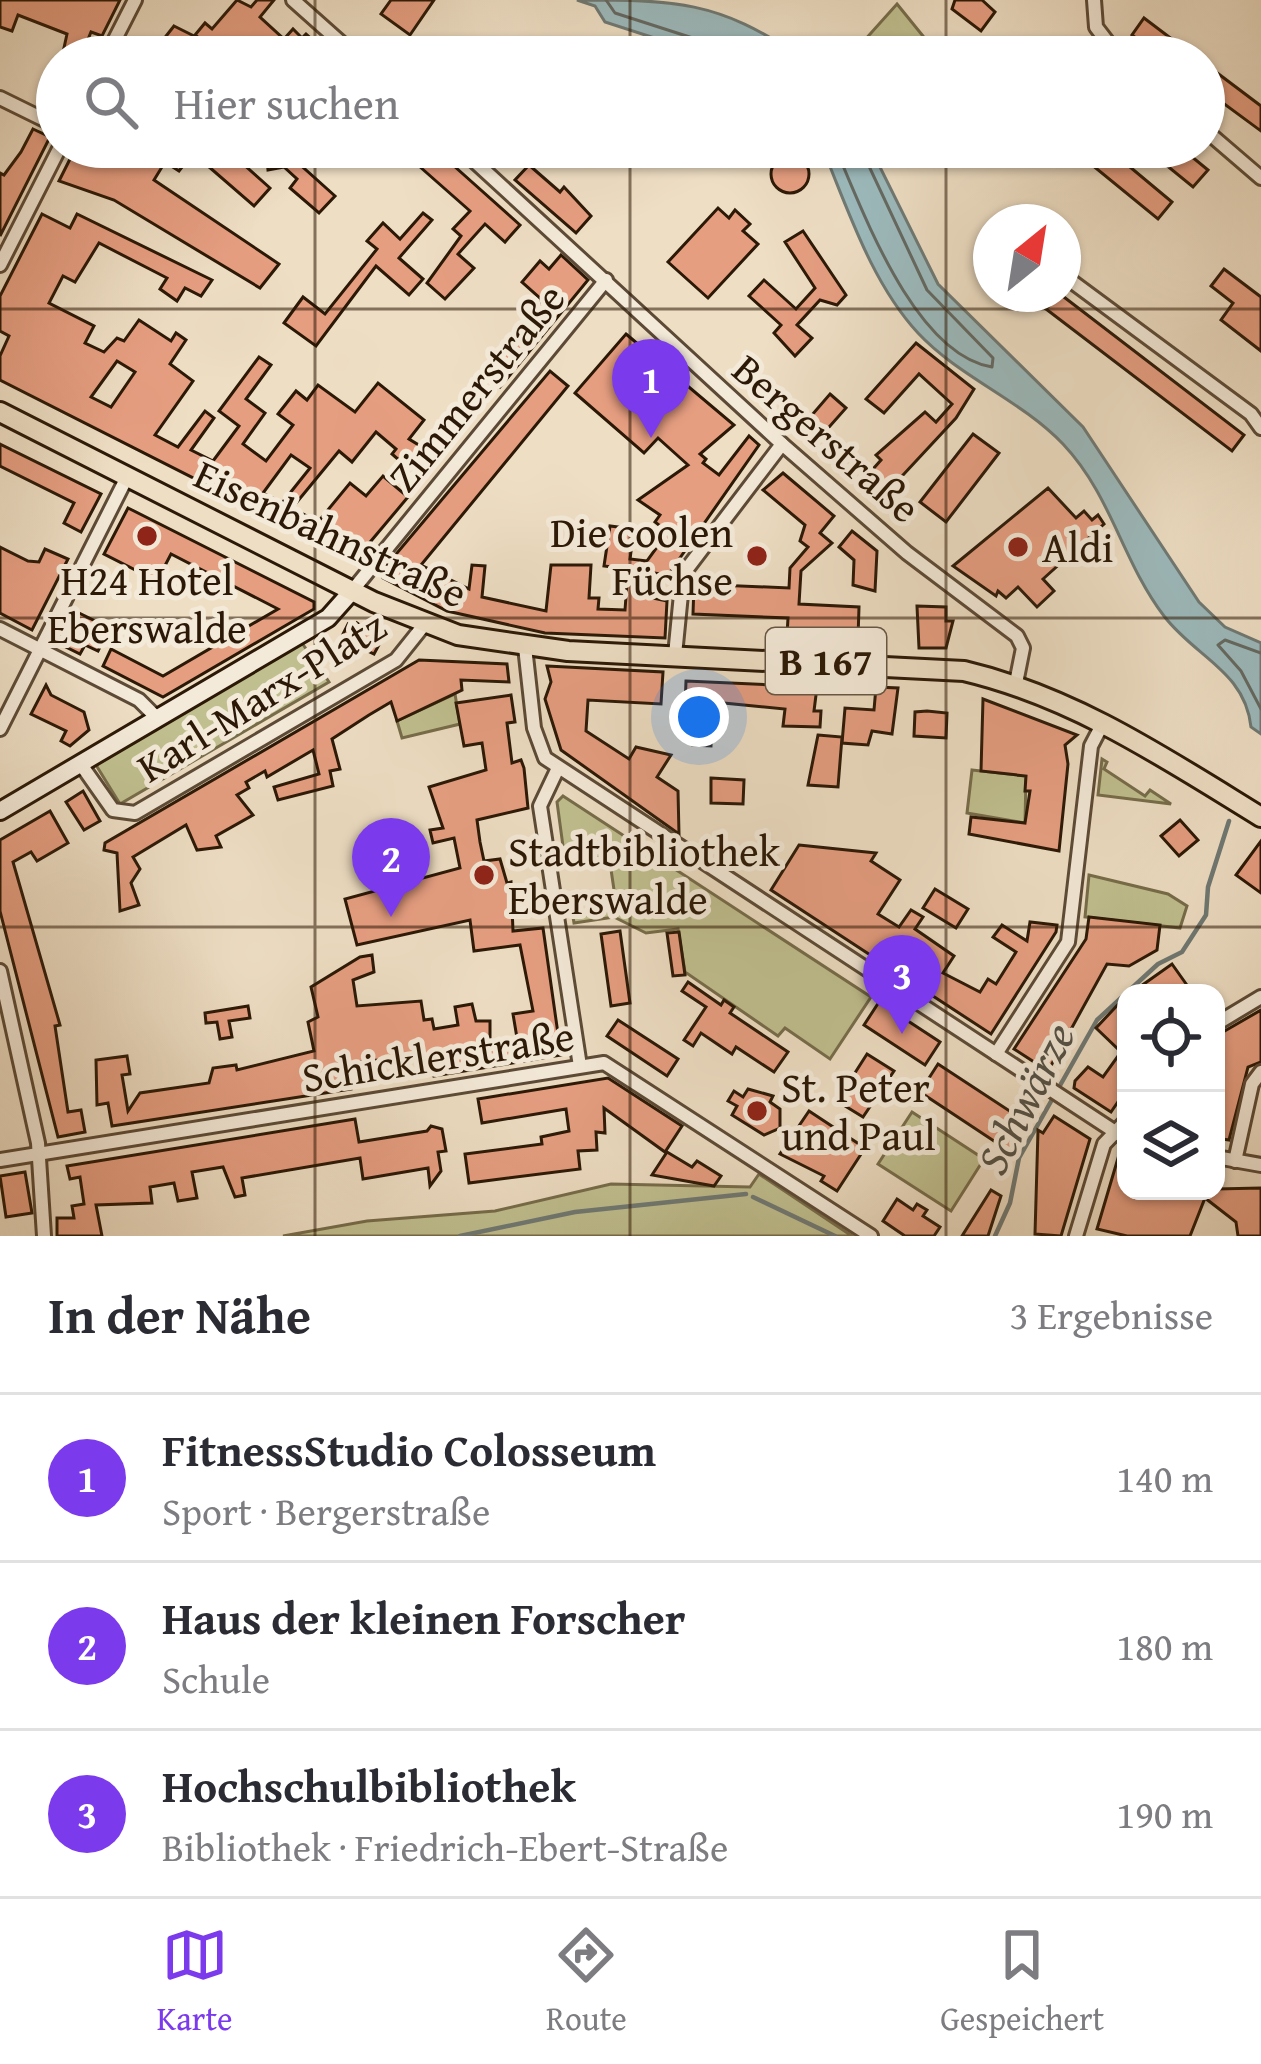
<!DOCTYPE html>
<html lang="de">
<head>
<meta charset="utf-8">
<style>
  body { margin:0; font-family:"Gentium Book Plus",serif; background:#f7f7f7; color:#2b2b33 }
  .controls { position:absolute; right:36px; bottom:36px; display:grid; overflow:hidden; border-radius:24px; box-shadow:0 3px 9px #0004 }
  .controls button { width:108px; height:108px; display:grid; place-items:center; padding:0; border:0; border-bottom:3px solid #e1e1e2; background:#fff; color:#2b2b33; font:60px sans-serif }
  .compass { position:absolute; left:973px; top:204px; width:108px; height:108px; border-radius:50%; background:#fff; box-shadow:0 3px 9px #0004; rotate:30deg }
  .you { position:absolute; left:699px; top:717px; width:42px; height:42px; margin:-30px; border:9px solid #fff; border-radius:50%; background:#1a73e8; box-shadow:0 0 0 18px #1a73e833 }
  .badge { display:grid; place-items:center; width:78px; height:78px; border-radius:50%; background:#7c3aed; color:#fff; font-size:39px; font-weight:700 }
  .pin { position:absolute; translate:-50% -99px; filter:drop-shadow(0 3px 6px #0008) }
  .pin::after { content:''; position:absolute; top:63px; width:42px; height:36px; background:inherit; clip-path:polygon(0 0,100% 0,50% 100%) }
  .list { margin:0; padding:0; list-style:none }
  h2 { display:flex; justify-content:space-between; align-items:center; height:156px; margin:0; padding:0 48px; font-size:51px }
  h2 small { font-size:39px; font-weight:400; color:#7c7c81 }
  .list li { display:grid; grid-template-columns:78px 1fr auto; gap:36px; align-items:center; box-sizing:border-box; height:168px; padding:0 48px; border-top:3px solid #e1e1e2 }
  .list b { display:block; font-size:45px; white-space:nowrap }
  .list p { margin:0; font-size:39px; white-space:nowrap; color:#7c7c81 }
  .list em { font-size:39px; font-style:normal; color:#7c7c81 }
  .icon { flex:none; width:66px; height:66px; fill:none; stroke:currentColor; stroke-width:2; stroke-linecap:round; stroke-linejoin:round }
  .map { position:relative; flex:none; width:1261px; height:1236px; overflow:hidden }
  .search { position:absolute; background:#fff; box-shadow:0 3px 9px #0004; left:36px; right:36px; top:36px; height:132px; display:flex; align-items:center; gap:30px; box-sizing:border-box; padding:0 42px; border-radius:66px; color:#7c7c81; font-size:45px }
  .sheet { height:660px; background:#fff }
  nav { display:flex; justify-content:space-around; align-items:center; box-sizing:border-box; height:168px; border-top:3px solid #e1e1e2; background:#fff; font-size:33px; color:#7c7c81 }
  nav a { display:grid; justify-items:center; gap:6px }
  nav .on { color:#7c3aed }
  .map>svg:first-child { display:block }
  .green { fill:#c0bf8f; stroke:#766c4a; stroke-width:3 }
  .water { fill:#9cbabd; stroke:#6f7974; stroke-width:3 }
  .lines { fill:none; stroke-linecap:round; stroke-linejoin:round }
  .shore { stroke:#646962; stroke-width:3 }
  .stream { stroke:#6f7974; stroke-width:4.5 }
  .building { fill:#e69e81; stroke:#2b1806; stroke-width:3; fill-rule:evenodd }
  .minor-casing { stroke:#5c4a36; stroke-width:18 }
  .secondary-casing { stroke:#2b1806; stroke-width:22 }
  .primary-casing { stroke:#2b1806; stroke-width:24 }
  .minor { stroke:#f4ead9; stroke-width:12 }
  .secondary { stroke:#f4ead9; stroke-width:16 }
  .primary { stroke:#eedec4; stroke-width:18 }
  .grid { fill:none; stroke:#2b1806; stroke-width:3; stroke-opacity:0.55 }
  .poi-dot { fill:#8f2418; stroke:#f4ead9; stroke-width:4.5 }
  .labels { text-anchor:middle; stroke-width:10; stroke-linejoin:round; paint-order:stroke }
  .shield { fill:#f4ead9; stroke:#675745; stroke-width:3 }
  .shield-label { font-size:39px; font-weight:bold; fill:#2b1806 }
  .street-label { font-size:42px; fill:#2b1806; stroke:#f4ead9 }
  .poi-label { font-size:42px; fill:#2b1806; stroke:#f4ead9; text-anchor:start }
  .water-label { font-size:45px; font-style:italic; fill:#535146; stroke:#f4ead9 }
</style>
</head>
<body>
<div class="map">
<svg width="1261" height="1236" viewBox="0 0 1261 1236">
  <rect width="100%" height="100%" fill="#eedec4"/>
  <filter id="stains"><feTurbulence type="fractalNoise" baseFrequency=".00167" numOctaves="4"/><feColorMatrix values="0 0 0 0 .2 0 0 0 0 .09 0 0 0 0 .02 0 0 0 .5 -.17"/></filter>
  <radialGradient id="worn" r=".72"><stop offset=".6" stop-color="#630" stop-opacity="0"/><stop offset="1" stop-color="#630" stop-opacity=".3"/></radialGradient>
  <!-- green -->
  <g class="green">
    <polygon points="897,4 940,57 873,57 862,43"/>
    <polygon points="302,643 329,682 120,804 96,765"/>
    <polygon points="455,694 460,724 402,738 397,721"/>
    <polygon points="1102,759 1107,762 1104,769 1145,796 1150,790 1171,804 1098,795"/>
    <polygon points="972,770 1026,776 1025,823 967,813"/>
    <polygon points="563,796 871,997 830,1059 785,1028 778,1036 685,972 678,929 646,933 614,917 574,923 573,917 617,910 609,856 565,861 557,802"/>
    <polygon points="1089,875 1168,894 1187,906 1180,928 1085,917"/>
    <polygon points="912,1112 984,1159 951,1211 878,1164"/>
    <polygon points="759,1174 852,1236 283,1236 367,1221 495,1211 611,1184 750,1187"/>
  </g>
  <!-- water -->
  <g class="water">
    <path d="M 577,0 C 673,0 719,0 800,57 L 713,57 L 605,22 L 595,6 Z"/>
    <path d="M 822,147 L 870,147 L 938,284 L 1083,427 L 1199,602 L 1225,627 L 1261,643 L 1261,734 L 1251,727 C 1245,671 1195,657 1164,616 C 1122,561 1112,496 1063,444 C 1021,400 959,377 918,333 C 871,282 848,209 822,147 Z"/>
  </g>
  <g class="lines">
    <!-- shore -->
    <g class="shore">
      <polyline points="606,0 615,13 702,41 709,57"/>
      <path d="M 835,147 C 863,211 914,354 992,367 L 993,358 L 927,290 L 860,147"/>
      <polyline points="1261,653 1225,640 1218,645 1241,671 1261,709"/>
    </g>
    <!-- stream -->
    <g class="stream">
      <polyline points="753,1197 835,1236"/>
      <polyline points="460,1236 575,1212 746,1194"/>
      <polyline points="995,1236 1010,1203 1019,1158 1097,1020 1158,964 1182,952 1206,915 1208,887 1229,821"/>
    </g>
  </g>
  <!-- building -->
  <g class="building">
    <polygon points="0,0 120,0 102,36 91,32 81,57 62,57 67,34 18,15 12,31 0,27"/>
    <polygon points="237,0 251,7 257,0 274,0 260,17 284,39 293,29 302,38 306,34 332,57 224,57 195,35 205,23 212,29"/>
    <polygon points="391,0 434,0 410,35 381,14"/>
    <polygon points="955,0 982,0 995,12 981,31 952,9"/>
    <polygon points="1144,18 1177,43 1196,57 1161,57 1132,35"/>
    <polygon points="174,26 200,39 187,57 163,40"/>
    <polygon points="1204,63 1261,106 1261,131 1204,89"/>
    <polygon points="33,129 50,137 0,236 0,173 4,175 21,152"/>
    <polygon points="76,147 224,147 270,188 254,206 193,153 179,171 165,162 154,180 279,264 260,288 114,200 59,181"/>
    <polygon points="266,147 306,147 295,160 335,196 319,213 290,188 297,179 284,167 268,170"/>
    <polygon points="1070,147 1116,147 1112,152 1172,202 1158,219"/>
    <polygon points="1144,147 1180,147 1208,170 1193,187"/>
    <polygon points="435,149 520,225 505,242 485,224 458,254 474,268 445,299 427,283 461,236 453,229 470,211 419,166"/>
    <circle cx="790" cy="174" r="19"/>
    <polygon points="529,165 560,192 564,187 591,216 576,233 515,180"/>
    <polygon points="718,208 729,218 735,210 750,224 743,231 758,244 708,298 668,262"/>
    <polygon points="423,213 432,220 399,258 423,279 409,295 376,266 316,346 284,323 303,297 325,314 377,249 367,241 383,223 400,239"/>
    <path d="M 42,214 L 70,228 L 77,214 L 212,280 L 201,296 L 185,288 L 177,301 L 160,289 L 167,278 L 99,243 L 75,282 L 63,276 L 49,303 L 94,326 L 85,343 L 104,352 L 117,338 L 124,341 L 139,320 L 171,341 L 176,333 L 186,340 L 170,364 L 193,381 L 155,435 L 178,447 L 205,411 L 214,418 L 191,450 L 213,461 L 239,426 L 219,411 L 259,357 L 271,365 L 246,399 L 265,413 L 243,444 L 266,461 L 293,425 L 278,414 L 296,391 L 307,400 L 318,385 L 355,412 L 378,383 L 424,420 L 409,439 L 440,458 L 429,472 L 408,454 L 400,461 L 392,454 L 396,449 L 376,432 L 352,462 L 339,451 L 292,508 L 318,522 L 350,483 L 366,496 L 383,476 L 408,497 L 355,560 L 0,380 L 0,356 L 9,336 L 0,331 L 0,296 ZM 117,361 L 135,372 L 111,407 L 91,397 ZM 291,455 L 310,468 L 282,503 L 263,493 Z"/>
    <polygon points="803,231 846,295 837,305 820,300 797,325 812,338 795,356 774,333 781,325 749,296 764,280 796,309 815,288 785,242"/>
    <polygon points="561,255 588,280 500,387 482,372 542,300 522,282 540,261 549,269"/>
    <polygon points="1224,269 1261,297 1261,351 1221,320 1233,303 1211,286"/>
    <polygon points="1060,294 1244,435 1232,451 1046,309"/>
    <polygon points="626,334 734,425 700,454 706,459 703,463 719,475 749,436 759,445 668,575 640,571 639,595 667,601 665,638 545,633 447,611 383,578 381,572 550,371 568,386 421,565 469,589 472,565 485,566 482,597 546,611 551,565 591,565 589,598 599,598 598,609 625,610 628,569 604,566 610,526 634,529 630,559 647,561 668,532 655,522 660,515 638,500 688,465 658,438 644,453 575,393"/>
    <polygon points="916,343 974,389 956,418 877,503 858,486 881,460 876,455 925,412 936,422 952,404 919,374 884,413 866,399"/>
    <polygon points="830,394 846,408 815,443 799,430"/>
    <polygon points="973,434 999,453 946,522 920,502"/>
    <polygon points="0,444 101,494 81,532 64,523 74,503 0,466"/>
    <polygon points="783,473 834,516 820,533 832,543 801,571 799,604 859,607 858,638 787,635 788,618 693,614 694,584 789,588 790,568 808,547 800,541 805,525 763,490"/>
    <polygon points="1048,488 1076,518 1084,511 1092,520 1098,515 1104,524 1043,579 1054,591 1037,607 1018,587 1006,598 998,591 996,596 953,566"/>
    <polygon points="128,508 314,602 314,609 163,697 103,666 111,649 163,676 278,609 171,554 157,581 104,554"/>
    <polygon points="852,531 877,551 875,591 853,585 854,560 839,547"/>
    <polygon points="0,547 28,561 39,562 45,549 68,559 32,630 0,613"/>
    <polygon points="917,606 946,607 946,621 953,621 946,648 919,648"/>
    <polygon points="75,611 97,622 90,635 103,641 98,651 85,645 80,654 58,643"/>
    <polygon points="357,623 381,641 374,654 341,638 348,624 355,628"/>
    <polygon points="419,660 507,664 509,682 461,680 462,690 397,721 391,702 369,715 332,739 340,769 330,771 333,786 278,800 274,787 319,774 313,750 267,777 265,771 246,782 249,788 237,795 253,815 216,836 221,847 197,850 186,825 133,857 140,869 131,883 139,905 120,911 117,853 104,850 105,843"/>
    <polygon points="547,666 663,672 661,704 588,700 586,731 629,759 636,747 671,755 657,777 678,791 679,834 561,750 545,699 551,682"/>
    <polygon points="686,681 817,687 814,711 821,711 820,727 783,726 785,709 713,702 711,746 693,745 694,708 685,707"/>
    <polygon points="46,685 51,695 84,712 89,730 70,746 61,741 66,731 31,714"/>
    <polygon points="876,687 898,688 892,734 872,731 868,745 842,743 845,708 874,710"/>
    <polygon points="511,695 515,722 507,723 512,763 521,760 524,768 528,808 477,820 480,842 484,861 500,859 507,883 511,882 513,931 543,928 561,1055 434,1076 431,1056 366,1061 347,1064 351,1089 112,1126 108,1103 97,1105 96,1060 127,1056 130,1074 122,1075 128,1111 140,1093 209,1083 213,1068 236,1065 237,1070 314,1051 308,1022 318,1017 311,987 360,957 372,955 374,972 353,980 357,1006 421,1001 424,1020 432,1019 434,1029 458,1025 455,1007 472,1004 476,1021 490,1021 490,1042 517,1038 513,1014 533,1011 520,945 474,951 470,920 357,945 345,899 460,868 454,838 433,843 430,830 443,828 429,787 486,770 482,743 464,746 456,703"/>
    <polygon points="983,699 1077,735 1065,745 1068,764 1059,851 969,834 971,817 1025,823 1030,791 1025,791 1026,776 981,771"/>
    <polygon points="927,711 947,713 946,738 914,736 915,712"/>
    <polygon points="818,735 842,737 838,787 808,785"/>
    <polygon points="711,778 744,780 743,804 711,803"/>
    <polygon points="83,791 100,821 84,830 66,802"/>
    <polygon points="50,811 68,843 37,861 31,852 13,862 60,1025 55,1026 68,1112 81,1110 85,1132 58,1137 0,911 0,840"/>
    <polygon points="1180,820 1198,840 1179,856 1161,836"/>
    <polygon points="1261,841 1261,893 1236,875"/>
    <polygon points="799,845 876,853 871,861 900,880 878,914 899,927 911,910 923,917 915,929 954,956 943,973 980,992 988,979 996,984 1016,952 993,937 1002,925 1027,941 1030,922 1057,925 1056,932 991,1034 771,890"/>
    <polygon points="935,889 968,909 956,928 923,908"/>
    <polygon points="1089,917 1160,925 1157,950 1129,966 1107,964 1048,1071 1014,1049 1086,939"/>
    <polygon points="620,931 630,1003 611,1006 601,934"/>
    <polygon points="679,932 685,975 673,976 667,933"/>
    <polygon points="1172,964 1189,988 1145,993 1141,986"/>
    <polygon points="688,982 721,1005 724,1000 734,1007 730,1013 788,1052 774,1072 736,1047 732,1054 701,1033 693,1046 684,1040 706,1007 682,991"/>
    <polygon points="1126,996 1126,1090 1111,1112 1074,1088 1075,1081 1088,1067 1103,1077 1121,1052 1096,1028"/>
    <polygon points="879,1002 940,1042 925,1065 864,1025"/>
    <polygon points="248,1006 250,1018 229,1021 232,1037 220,1039 217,1022 206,1023 205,1013"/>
    <polygon points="1261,1010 1261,1062 1248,1067 1229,1140 1216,1138 1216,1036"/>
    <polygon points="618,1020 678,1059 667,1076 607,1036"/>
    <polygon points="867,1054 894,1071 863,1117 837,1101"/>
    <polygon points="938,1064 1028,1123 1009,1151 920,1092"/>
    <polygon points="608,1078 682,1126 665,1152 604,1108 605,1133 596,1132 597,1150 578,1151 580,1169 469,1183 465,1154 542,1144 541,1137 569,1131 566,1109 482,1123 478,1099"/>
    <polygon points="748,1089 773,1096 770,1102 780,1109 780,1128 764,1135 732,1115 737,1106 728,1101 734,1091 743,1097"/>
    <polygon points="809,1111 865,1148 837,1191 821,1181 824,1176 780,1154"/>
    <polygon points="1054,1116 1090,1139 1061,1236 1035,1234 1038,1130 1043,1133"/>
    <polygon points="355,1119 359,1142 427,1131 431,1126 442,1129 446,1151 438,1152 441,1171 430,1186 428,1168 363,1179 360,1158 242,1178 245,1195 235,1197 223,1167 192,1172 197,1198 178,1201 174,1183 150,1187 152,1203 96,1205 102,1236 57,1236 57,1218 74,1218 72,1206 84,1204 80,1177 70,1179 67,1166"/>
    <polygon points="1121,1148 1126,1149 1126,1191 1261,1188 1261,1236 1238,1236 1236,1222 1205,1198 1190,1236 1127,1236 1097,1229"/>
    <polygon points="667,1152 692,1167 697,1161 721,1176 714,1186 652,1175"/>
    <polygon points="25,1172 32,1213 6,1217 0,1176"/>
    <polygon points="991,1190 1001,1196 988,1236 962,1236"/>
    <polygon points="897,1199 913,1210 917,1204 927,1210 923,1216 940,1227 934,1236 905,1236 883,1221"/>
  </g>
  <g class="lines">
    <defs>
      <g id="minor">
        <polyline points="293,0 357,57"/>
        <polyline points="1094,0 1096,27 1119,57"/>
        <polyline points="106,57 135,0"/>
        <polyline points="0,98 57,126"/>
        <polyline points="1204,129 1261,178"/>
        <polyline points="459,147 782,444 907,553 1017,636 1023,648 1016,683"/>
        <polyline points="0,265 60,147"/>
        <polyline points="1063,275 1251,414 1261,428"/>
        <polyline points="352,591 606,280"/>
        <polyline points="0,629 139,700 156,717"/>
        <polyline points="525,647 534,728 545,758 1126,1139"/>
        <polyline points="675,655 683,574 782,444"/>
        <polyline points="0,729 127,477"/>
        <polyline points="80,763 113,810 135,813 396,660 424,625"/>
        <polyline points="558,768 540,806 580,1066"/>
        <polyline points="0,971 38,1143 44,1236"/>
        <polyline points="1216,1024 1261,997"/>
        <polyline points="996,1054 1068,942 1091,746 1103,723"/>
        <polyline points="1216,1157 1261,1165"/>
        <polyline points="0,1160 604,1063 871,1236"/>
        <polyline points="1235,1161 1252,1084 1261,1072"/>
        <polyline points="1076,1236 1104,1144 1126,1121"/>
      </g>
      <polyline id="secondary" points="0,811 328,618 352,591"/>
      <path id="primary" d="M 0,412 L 374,602 L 458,635 L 568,651 L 964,671 C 1074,697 1165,758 1261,817"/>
    </defs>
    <!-- minor casing -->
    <use href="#minor" class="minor-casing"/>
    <!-- secondary casing -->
    <use href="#secondary" class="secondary-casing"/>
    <!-- primary casing -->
    <use href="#primary" class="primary-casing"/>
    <!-- minor -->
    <use href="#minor" class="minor"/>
    <!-- secondary -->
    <use href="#secondary" class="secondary"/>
    <!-- primary -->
    <use href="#primary" class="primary"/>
  </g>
  <!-- grid -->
  <path class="grid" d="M 315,0 L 315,57M 630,0 L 630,57M 946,0 L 946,57M 315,147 L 315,1236M 630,147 L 630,1236M 946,147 L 946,1236M 0,309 L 1261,309M 0,618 L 1261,618M 0,927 L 1261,927"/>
  <!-- markers -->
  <g class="poi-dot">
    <circle cx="147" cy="536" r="12"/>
    <circle cx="1018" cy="547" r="12"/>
    <circle cx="757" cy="556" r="12"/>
    <circle cx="484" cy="875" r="12"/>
    <circle cx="757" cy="1111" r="12"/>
  </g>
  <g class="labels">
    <!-- shield labels -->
    <rect class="shield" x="766" y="628" width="120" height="66" rx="9"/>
    <g class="shield-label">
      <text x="826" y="675">B 167</text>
    </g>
    <!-- street labels -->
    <g class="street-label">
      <text transform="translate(476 387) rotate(-51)" y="15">Zimmerstraße</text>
      <text transform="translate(827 438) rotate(41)" y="15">Bergerstraße</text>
      <text transform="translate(331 533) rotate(25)" y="15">Eisenbahnstraße</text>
      <text transform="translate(261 696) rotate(-32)" y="15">Karl-Marx-Platz</text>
      <text transform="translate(438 1056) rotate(-9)" y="15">Schicklerstraße</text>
    </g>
    <!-- poi labels -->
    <g class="poi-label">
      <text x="733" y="547" text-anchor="end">Die coolen<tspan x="733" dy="48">Füchse</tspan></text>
      <text x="1042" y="562">Aldi</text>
      <text x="147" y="595" text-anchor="middle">H24 Hotel<tspan x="147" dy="48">Eberswalde</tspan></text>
      <text x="508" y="866">Stadtbibliothek<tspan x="508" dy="48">Eberswalde</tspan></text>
      <text x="781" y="1102">St. Peter<tspan x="781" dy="48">und Paul</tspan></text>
    </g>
    <!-- water labels -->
    <g class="water-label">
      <text transform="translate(1025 1098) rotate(-63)" y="16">Schwärze</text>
    </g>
  </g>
  <rect width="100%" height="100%" filter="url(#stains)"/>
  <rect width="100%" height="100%" fill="url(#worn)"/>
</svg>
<div class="controls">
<button><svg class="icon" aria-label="locate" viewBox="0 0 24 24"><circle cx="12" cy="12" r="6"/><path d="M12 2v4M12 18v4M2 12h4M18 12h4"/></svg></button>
<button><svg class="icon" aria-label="layers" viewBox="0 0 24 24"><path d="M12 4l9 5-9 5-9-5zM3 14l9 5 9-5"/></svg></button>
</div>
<svg class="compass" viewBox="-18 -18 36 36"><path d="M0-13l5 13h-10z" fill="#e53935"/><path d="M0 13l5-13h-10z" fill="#7c7c81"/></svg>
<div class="you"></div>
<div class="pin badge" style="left:651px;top:438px">1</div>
<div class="pin badge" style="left:391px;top:917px">2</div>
<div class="pin badge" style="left:902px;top:1034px">3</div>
<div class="search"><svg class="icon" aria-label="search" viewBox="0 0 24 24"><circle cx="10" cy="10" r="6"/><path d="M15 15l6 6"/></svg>Hier suchen</div>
</div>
<section class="sheet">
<h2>In der Nähe<small>3 Ergebnisse</small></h2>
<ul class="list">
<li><span class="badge">1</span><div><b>FitnessStudio Colosseum</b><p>Sport · Bergerstraße</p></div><em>140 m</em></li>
<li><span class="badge">2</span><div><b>Haus der kleinen Forscher</b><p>Schule</p></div><em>180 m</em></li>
<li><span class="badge">3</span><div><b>Hochschulbibliothek</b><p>Bibliothek · Friedrich-Ebert-Straße</p></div><em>190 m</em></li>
</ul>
</section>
<nav>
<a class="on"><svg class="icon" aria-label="map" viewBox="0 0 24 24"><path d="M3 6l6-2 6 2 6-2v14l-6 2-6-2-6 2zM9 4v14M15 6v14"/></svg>Karte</a>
<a><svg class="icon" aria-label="directions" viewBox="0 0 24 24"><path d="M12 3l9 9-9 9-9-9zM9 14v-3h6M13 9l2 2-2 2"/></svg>Route</a>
<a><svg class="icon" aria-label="saved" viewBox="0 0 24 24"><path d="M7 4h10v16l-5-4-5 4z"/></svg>Gespeichert</a>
</nav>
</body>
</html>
